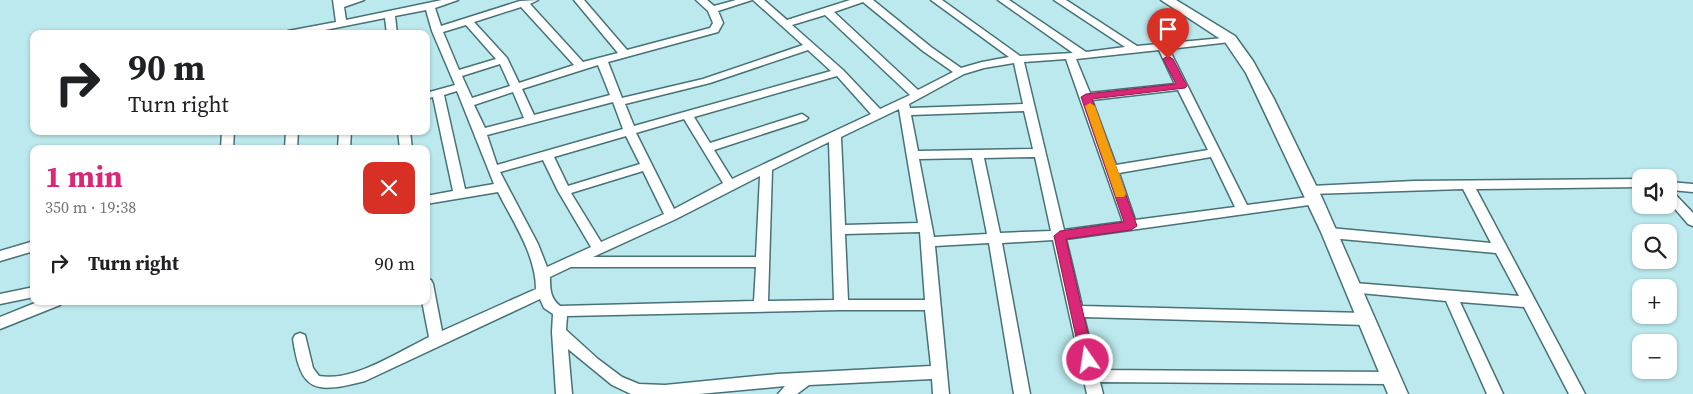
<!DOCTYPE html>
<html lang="en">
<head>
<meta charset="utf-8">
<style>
	:root { --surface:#fff; --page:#f2f2f2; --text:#202124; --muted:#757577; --accent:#db2777 }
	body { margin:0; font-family:"Source Serif 4",serif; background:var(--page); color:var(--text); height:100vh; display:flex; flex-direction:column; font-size:19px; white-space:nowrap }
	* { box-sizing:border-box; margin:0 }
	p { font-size:16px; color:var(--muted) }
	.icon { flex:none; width:28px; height:28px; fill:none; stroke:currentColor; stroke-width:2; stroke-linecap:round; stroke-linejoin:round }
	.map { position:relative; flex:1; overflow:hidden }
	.panel { position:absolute; left:30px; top:145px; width:400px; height:160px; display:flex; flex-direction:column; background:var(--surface); border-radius:10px; box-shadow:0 1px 4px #0004 }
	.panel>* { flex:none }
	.guide { position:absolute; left:30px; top:30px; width:400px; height:105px; border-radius:10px; box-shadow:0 1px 4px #0004; background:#fff; color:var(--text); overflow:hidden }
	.controls { position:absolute; left:1632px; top:169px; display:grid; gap:10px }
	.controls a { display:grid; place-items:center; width:45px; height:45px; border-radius:10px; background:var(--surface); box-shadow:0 1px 4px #0004; font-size:25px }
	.pin { position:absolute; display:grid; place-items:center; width:42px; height:42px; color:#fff; margin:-51px -21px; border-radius:50% 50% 50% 0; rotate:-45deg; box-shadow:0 0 5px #0007 }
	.pin .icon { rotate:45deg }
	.me { position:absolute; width:55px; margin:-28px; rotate:347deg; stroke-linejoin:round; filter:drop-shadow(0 0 4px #0008) }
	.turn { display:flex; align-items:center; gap:18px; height:105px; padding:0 15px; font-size:22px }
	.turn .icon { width:65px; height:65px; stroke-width:2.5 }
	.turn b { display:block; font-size:35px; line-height:42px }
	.round { display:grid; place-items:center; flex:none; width:52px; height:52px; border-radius:10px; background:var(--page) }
	.summary { display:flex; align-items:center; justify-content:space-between; height:85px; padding:0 15px }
	h1 { font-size:30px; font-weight:700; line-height:38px; color:var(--accent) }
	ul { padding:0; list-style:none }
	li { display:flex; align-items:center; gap:15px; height:65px; padding:0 15px }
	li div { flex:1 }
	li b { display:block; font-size:19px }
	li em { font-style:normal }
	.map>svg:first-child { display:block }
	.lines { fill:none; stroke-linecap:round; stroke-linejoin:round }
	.minor-casing { stroke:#477276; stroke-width:3 }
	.tertiary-casing { stroke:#477276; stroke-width:3 }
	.minor { fill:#fff; fill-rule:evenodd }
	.tertiary { fill:#fff; fill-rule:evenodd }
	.route { fill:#db2777; stroke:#8e194d }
	.slow { fill:#f59e0b }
</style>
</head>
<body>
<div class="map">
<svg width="1693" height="394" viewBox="0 0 1693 394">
	<rect width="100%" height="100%" fill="#bbe9ed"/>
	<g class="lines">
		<defs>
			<path id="minor" d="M333,0H364L344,7L346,20L442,0H458L435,8L441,26L520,1L538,0L530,4L583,62L618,53L574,0H584L627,50L710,28L713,23L708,11L696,0H707L714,6L736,0H752L718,11L723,23L718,32L608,62L622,98L703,79L803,45L753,0H764L787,20L850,0H873L931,47L961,68L982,62L1009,57L931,0H942L1020,56L1073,53L998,0H1009L1086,52L1125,47L1054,0H1066L1137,46L1234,37L1235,39L1230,42L1169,49L1247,205L1316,196L1322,200L1316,204L1066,239L1082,306L1366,313L1371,315L1373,319L1371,323L1366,325L1084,317L1097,370L1392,372L1397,374L1400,378L1397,382L1392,384L1100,382L1103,394H1087L1053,240L1002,243L1030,394H1014L989,243L935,246L949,394H933L932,379L809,385L797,394H778L785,386L699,394H631L612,385L568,349L572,394H556L552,332L553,314L544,308L540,299L365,381C314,394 301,392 293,339L295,335L300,333L305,335L313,368L319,376C354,382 398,352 429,337L422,301H426V279L431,280L433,284L442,331L536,289C536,255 513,222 498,192L426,204V196L453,191L433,97L426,99V93L455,85L432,31L426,10L395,16L397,34H387L385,18L305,34H283L288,31L336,22ZM863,2L923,51L953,72L918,90L834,12ZM521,7L574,65L519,83L507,58L474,22ZM825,15L910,95L880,109L843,70L792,25ZM466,25L496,59L459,70L443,32ZM808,50L831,71L634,126L625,104L710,83ZM1159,50L1175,84L1090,93L1076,59ZM1066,59L1123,222L1064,230L1024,62ZM1014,63L1023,104L910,108L909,104L964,74L984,68ZM500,64L510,86L472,98L462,76ZM598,65L610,95L534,115L522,89ZM837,76L871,114L732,179L714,150L806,120L808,118L802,114L710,143L694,117ZM1178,90L1208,150L1116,165L1092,100ZM457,91L494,184L465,189L444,95ZM513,92L524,118L485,128L474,105ZM613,102L623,129L497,165L487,135ZM899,109L918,223L845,225L841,137ZM1024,111L1033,149L918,151L911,115ZM684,119L723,183L674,209L636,133ZM626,136L640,164L568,186L554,157ZM829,142L834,300L768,301L772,170ZM1035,157L1051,231L1000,233L984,158ZM1211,157L1235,207L1135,220L1119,173ZM972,158L987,234L934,237L919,159ZM543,160L558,191L591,247L547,267L538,244L500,172ZM643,171L664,214L601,242L571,193ZM760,176L756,257H593L676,219ZM920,232L925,300H848L845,234ZM571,267H756L754,301L560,306C550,298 550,289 550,277ZM841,310H925L931,366L778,374L665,385L639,384L622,377L598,359L566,330L567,316Z
				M222,131H234L233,149H221Z
				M286,131H298L297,149H285Z
				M339,131H351L350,149H338Z
				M398,131H410L412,149H400Z
				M1641,179V187L1476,189L1585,394H1569L1524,307L1460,302L1503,394H1487L1446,301L1349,292L1347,288L1349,284L1354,283L1519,296L1496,253L1330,238L1325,236L1323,233L1325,230L1330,228L1491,243L1463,189L1311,194L1305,190L1311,186L1414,181Z
				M1669,182L1693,184V192L1671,190L1693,213V226L1688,224L1669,202Z
				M34,241V251L0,261V251Z
				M34,287V297L0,304V294Z
				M40,301H62L60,305L0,329V317Z"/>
			<path id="tertiary" d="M1161,0H1176L1235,36L1253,61L1274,99L1323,200L1408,394H1388L1321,232L1246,73L1225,42Z"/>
		</defs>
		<use href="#minor" class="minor-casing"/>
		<use href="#tertiary" class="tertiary-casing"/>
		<use href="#minor" class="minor"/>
		<use href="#tertiary" class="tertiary"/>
	</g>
	<path class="route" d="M1168,56L1173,59L1187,86L1185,88L1092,99L1137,226L1131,230L1066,239L1094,360L1092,364L1088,366L1083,364L1081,360L1054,236L1060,231L1124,222L1081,97L1086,94L1176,84L1163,59Z"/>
	<path class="slow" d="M1090,103L1095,106L1126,194L1124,197H1116L1115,194L1085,106Z"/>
</svg>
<div class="controls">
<a><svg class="icon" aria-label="sound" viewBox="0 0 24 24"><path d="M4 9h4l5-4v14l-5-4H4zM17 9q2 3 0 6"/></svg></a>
<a><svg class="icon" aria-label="search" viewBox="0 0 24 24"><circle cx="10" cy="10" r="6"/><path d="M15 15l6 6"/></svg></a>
<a>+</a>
<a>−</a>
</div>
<div class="pin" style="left:1168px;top:59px;background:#d93025"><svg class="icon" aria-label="arrive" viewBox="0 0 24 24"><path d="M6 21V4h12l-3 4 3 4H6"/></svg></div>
<svg class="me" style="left:1088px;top:360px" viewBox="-20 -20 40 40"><circle r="17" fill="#db2777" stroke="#fff" stroke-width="3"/><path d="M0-11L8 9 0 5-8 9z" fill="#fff"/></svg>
<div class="guide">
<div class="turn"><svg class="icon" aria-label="right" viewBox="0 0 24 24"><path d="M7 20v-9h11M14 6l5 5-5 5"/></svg><div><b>90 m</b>Turn right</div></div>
</div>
<section class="panel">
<div class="summary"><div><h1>1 min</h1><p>350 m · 19:38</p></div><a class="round" style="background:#d93025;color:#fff"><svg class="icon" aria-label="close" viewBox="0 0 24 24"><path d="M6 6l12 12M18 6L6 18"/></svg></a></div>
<ul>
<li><svg class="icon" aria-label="right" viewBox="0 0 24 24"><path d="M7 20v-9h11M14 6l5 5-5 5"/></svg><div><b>Turn right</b></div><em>90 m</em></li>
</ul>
</section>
</div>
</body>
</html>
